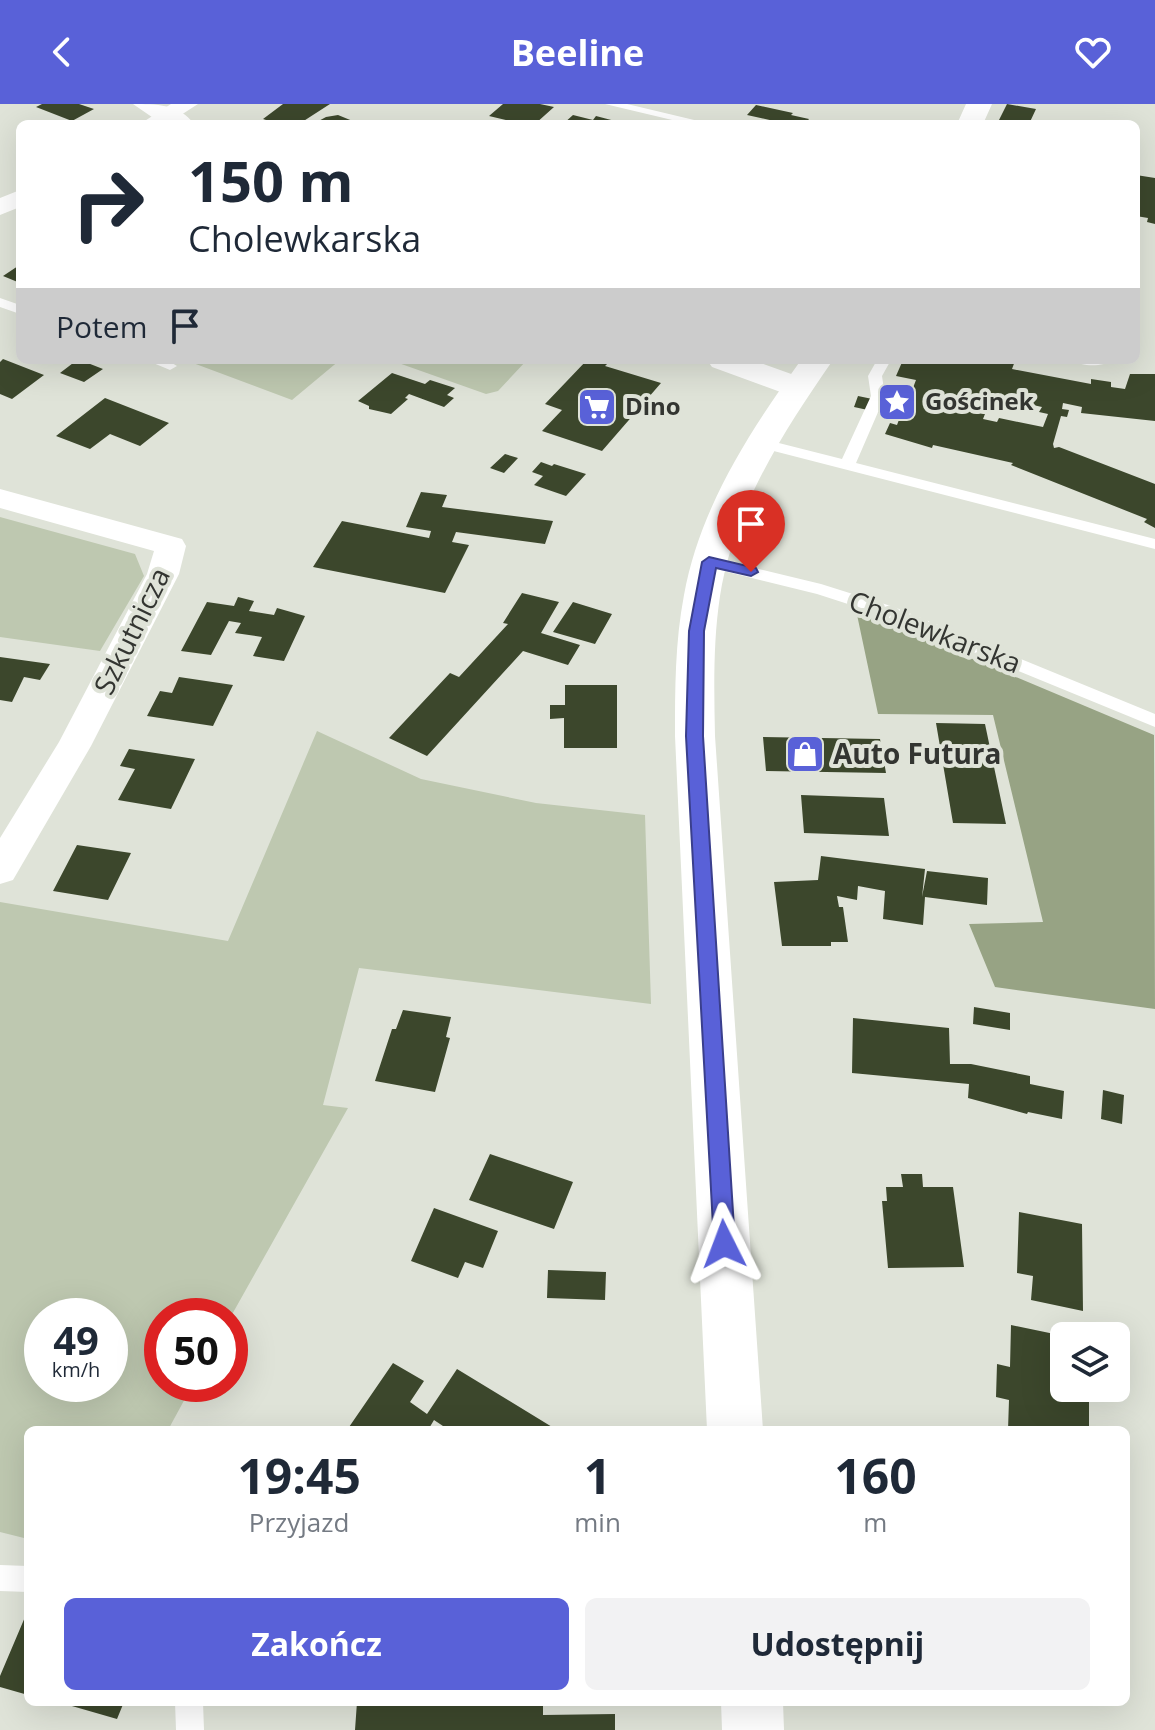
<!DOCTYPE html>
<html lang="pl">
<head>
<meta charset="utf-8">
<style>
	:root { --surface:#fff; --page:#f2f2f3; --text:#1f2937; --muted:#747a83; --accent:#5961d8 }
	body { margin:0; font-family:"Open Sans",sans-serif; background:var(--page); color:var(--text); height:100vh; display:flex; flex-direction:column; font-size:30px; white-space:nowrap }
	* { box-sizing:border-box; margin:0 }
	p { font-size:26px; color:var(--muted) }
	.icon { flex:none; width:44px; height:44px; fill:none; stroke:currentColor; stroke-width:2; stroke-linecap:round; stroke-linejoin:round }
	.map { position:relative; flex:1; overflow:hidden }
	.drawer { position:absolute; left:24px; top:1322px; width:1106px; height:280px; display:flex; flex-direction:column; background:var(--surface); border-radius:12px; box-shadow:0 8px 32px #0002 }
	.drawer>* { flex:none }
	.guide { position:absolute; left:16px; top:16px; width:1124px; height:244px; border-radius:12px; box-shadow:0 8px 32px #0002; background:#fff; color:var(--text); overflow:hidden }
	.buttons { position:absolute; left:1050px; top:1218px; display:grid; gap:16px }
	.buttons a { display:grid; place-items:center; width:80px; height:80px; border-radius:12px; background:var(--surface); box-shadow:0 8px 32px #0002; font-size:40px }
	.speed { position:absolute; left:24px; top:1194px; display:flex; gap:16px; font-size:40px; font-weight:700; text-align:center }
	.speed>* { display:grid; place-content:center; width:104px; height:104px; border-radius:50%; background:var(--surface); box-shadow:0 8px 32px #0002; line-height:1 }
	.speed small { font-size:20px; font-weight:400 }
	.speed .limit { border:12px solid #d22; background:#fff; color:#111 }
	.pin { position:absolute; display:grid; place-items:center; width:68px; height:68px; color:#fff; margin:-82px -34px; border-radius:50% 50% 50% 0; rotate:-45deg; box-shadow:0 0 8px #0007 }
	.pin .icon { rotate:45deg }
	.me { position:absolute; width:88px; margin:-44px; rotate:357deg; stroke-linejoin:round; filter:drop-shadow(0 0 6px #0008) }
	.turn { display:flex; align-items:center; gap:28px; height:168px; padding:0 40px; font-size:36px }
	.turn .icon { width:104px; height:104px; stroke-width:2.5 }
	.turn b { display:block; font-size:56px; line-height:68px }
	.then { display:flex; align-items:center; height:76px; padding:0 40px; background:#0003; gap:16px; font-size:30px }
	.eta { display:flex; justify-content:space-evenly; align-items:center; height:136px; text-align:center }
	.eta b { font-size:48px; font-weight:700; line-height:56px }
	.primary-button { display:flex; gap:16px; margin-top:auto; padding:16px 40px }
	.primary-button a { flex:1; height:92px; border-radius:12px; background:var(--accent); color:#fff; font-size:32px; font-weight:700; line-height:92px; text-align:center }
	.primary-button a+a { background:var(--page); color:var(--text) }
	header { display:flex; justify-content:space-between; align-items:center; height:104px; padding:0 40px; background:var(--accent); color:#fff; font-size:36px; font-weight:700 }
	.map>svg:first-child { display:block }
	.green { fill:#bec8b0; fill-rule:evenodd }
	.forest { fill:#97a384 }
	.building { fill:#3c472c; fill-rule:evenodd }
	.lines { fill:none; stroke-linecap:round; stroke-linejoin:round }
	.service { fill:#fff; fill-rule:evenodd }
	.minor { fill:#fff; fill-rule:evenodd }
	.tertiary { fill:#fff; fill-rule:evenodd }
	.secondary { fill:#fff; fill-rule:evenodd }
	.route { fill:#5961d8; stroke:#3a3f8c; stroke-width:2 }
	.labels { text-anchor:middle; stroke-width:8; stroke-linejoin:round; paint-order:stroke }
	.far-poi-label { font-size:24px; font-weight:bold; fill:#333531; stroke:#dfe3d8; text-anchor:start }
	.street-label { font-size:28px; fill:#333531; stroke:#dfe3d8 }
	.poi-label { font-size:28px; font-weight:bold; fill:#333531; stroke:#dfe3d8; text-anchor:start }
</style>
</head>
<body>
<header><svg class="icon" aria-label="back" viewBox="0 0 24 24"><path d="M15 5l-7 7 7 7"/></svg>Beeline<svg class="icon" aria-label="heart" viewBox="0 0 24 24"><path d="M12 20l-8-8c-3-5 5-10 8-4 3-6 11-1 8 4z"/></svg></header>
<div class="map">
<svg width="1155" height="1626" viewBox="0 0 1155 1626">
	<rect width="100%" height="100%" fill="#dfe3d8"/>
	<path class="green" d="M185,256H340L292,296Z
		M390,256H527L498,287L486,290Z
		M0,413L135,450L144,472L100,547L0,533Z
		M317,627L421,675L536,699L645,711L651,900L359,864L323,1001L348,1004L230,1214V1212H162V1280H193L168,1326H28V1435L0,1428V798L228,837ZM110,1212V1280H42V1212Z"/>
	<path class="forest" d="M856,506L1154,631L1155,905L995,883L969,820L1043,818L993,611L878,610Z"/>
	<path class="building" d="M42,0H79L94,5L72,17L36,3Z
		M283,0H330L299,20H278L263,15Z
		M503,0H540L554,3L535,20H523L489,12Z
		M1007,0L1036,5L1029,20H997Z
		M756,1L793,9L791,11L809,15L805,20H772L774,17L747,11Z
		M338,11L360,20H313L326,13Z
		M573,11L593,16L596,12L615,17L612,20H563Z
		M1136,71L1155,74V120L1147,118L1148,114L1136,112L1139,101L1136,100Z
		M18,162L20,179L3,172Z
		M3,255L44,271L12,295L0,290V258Z
		M77,256H80L103,265L84,278L60,269Z
		M587,256H611L605,262L661,279L602,347L542,327L562,306L545,300Z
		M903,256H1012L1015,257L1012,265L1091,280V275L1111,278V283L1125,285L1130,270H1155V317L1081,309L1082,303L1063,299L1062,305L1069,306L1067,313L1061,312L1053,340L1054,344L1059,343L1155,380V424L1144,418L1147,415L1011,361L1013,359L933,341L932,344L885,330L890,319L897,321L900,313L854,303L858,292L906,302L916,276L896,272ZM992,292L1042,303L1039,308L1048,310L1043,323L999,314L997,318L983,315Z
		M392,269L425,280L430,276L455,284L447,291L454,294L444,303L409,290L405,294L408,295L391,310L369,305V302L358,297Z
		M105,294L169,319L140,342L110,330L90,345L56,332Z
		M505,350L518,354L504,369L490,364Z
		M541,358L552,362L554,360L586,370L566,392L534,381L543,372L532,368Z
		M421,388L447,391L442,403L553,417L545,440L456,428L452,438L469,441L445,489L313,463L342,417L429,434L431,427L406,423Z
		M522,489L559,498L541,529L580,541L568,561L523,547L427,652L389,634L450,569L459,573L508,520L503,519Z
		M238,493L254,497L249,507L274,511L277,504L305,512L284,557L253,552L262,533L235,529L241,519L229,517L211,551L181,547L207,498L234,502Z
		M573,498L612,510L595,540L553,528Z
		M0,553L50,560L40,576L24,573L12,598L0,596Z
		M179,573L233,581L213,622L147,612L160,587L172,589Z
		M565,581H617V644H564V614L550,615V601H565Z
		M936,619L985,620L1006,720L953,719Z
		M763,633L880,635L886,669L766,667Z
		M129,645L195,655L171,705L118,696L135,665L120,662Z
		M801,691L884,694L889,732L804,729Z
		M77,741L131,749L108,796L53,787Z
		M821,752L925,765L922,793L927,767L988,774L987,801L925,793L923,821L883,815L885,787L858,782L857,796L837,792L839,803H843L848,838H831V842H782L774,778L818,776Z
		M974,903L1010,909V926L973,920Z
		M403,906L451,913L446,933L450,934L435,988L375,977L392,925H396Z
		M853,914L949,924L950,960H971L1030,972V980L1064,987L1062,1015L1028,1008L1027,1010L968,994L969,980L852,969Z
		M1103,986L1124,991L1122,1020L1101,1015Z
		M490,1050L573,1078L554,1125L469,1096Z
		M901,1070H922L923,1083H953L964,1163L888,1164L882,1097H887L886,1083H903Z
		M434,1104L498,1127L483,1164L465,1158L458,1174L411,1157Z
		M1019,1108L1082,1120L1083,1207L1031,1196L1033,1172L1017,1169Z
		M548,1166L606,1168L605,1196L547,1194Z
		M1011,1221L1064,1232V1284H1089V1326H1008L1009,1296L996,1293L997,1260L1010,1263Z
		M393,1259L424,1277L410,1298L427,1310L457,1265L557,1326H449L434,1316L428,1326H347Z
		M28,1506V1591L0,1583V1572Z
		M58,1598H124L117,1615Z
		M357,1598H543V1611L615,1610V1626H355Z"/>
	<g class="lines">
		<path class="service" d="M605,0H627L711,20H689Z
			M0,194L20,201V210L0,203Z
			M146,256H167L177,262L170,266Z
			M877,256H891L882,272L885,292L856,359L1155,435V445L754,342L751,339L759,334L842,355L871,292L868,272Z
			M1073,256H1112C1104,263 1081,263 1073,256Z
			M709,453L821,480L894,503L1155,610V623L882,511L817,490L703,462V454Z
			M0,1461L28,1462V1488L0,1487Z
			M175,1598H203L204,1626H176Z"/>
		<path class="minor" d="M171,0H198L167,20H140Z
			M20,86V103L0,111V94Z
			M0,385L182,435L186,442L179,470L91,642L13,776L0,780V734L59,638L147,470L154,447L0,404Z"/>
		<path class="tertiary" d="M133,0C155,0 180,0 194,20H162Z
			M707,256H752L808,276L813,283L808,290L797,293L786,290L712,263Z"/>
		<path class="secondary" d="M966,0H992L983,20H957Z
			M801,256H833C783,328 734,404 720,492C713,538 714,585 715,632L763,1326H707L675,632C675,585 675,538 684,491C700,403 750,327 801,256Z
			M721,1598H783L784,1626H722Z"/>
	</g>
	<path class="route" d="M709,453L756,464L758,468L751,472L716,464L704,527L703,632L735,1140L732,1147L724,1150L717,1147L714,1140L686,632L689,527L702,458Z"/>
	<defs>
		<symbol id="sight-square" viewBox="-11 -11 22 22"><rect x="-9" y="-9" width="18" height="18" rx="4" fill="#5961d8" stroke="#dfe3d8"/><path d="M0-6L1.8-2.2L6-1.7L2.9 1.2L3.7 5.4L0 3.3L-3.7 5.4L-2.9 1.2L-6-1.7L-1.8-2.2Z" fill="#fff"/></symbol>
		<symbol id="supermarket-square" viewBox="-11 -11 22 22"><rect x="-9" y="-9" width="18" height="18" rx="4" fill="#5961d8" stroke="#dfe3d8"/><path d="M-6-5.5h2.5l.6 2H6L4.5 2H-2.5L-4.4-4H-6ZM-1.5 3.2a1.3 1.3 0 1 0 .1 0ZM3 3.2a1.3 1.3 0 1 0 .1 0Z" fill="#fff"/></symbol>
		<symbol id="shop-square" viewBox="-11 -11 22 22"><rect x="-9" y="-9" width="18" height="18" rx="4" fill="#5961d8" stroke="#dfe3d8"/><path d="M-5-2.5h2.3a2.7 3.5 0 0 1 5.4 0H5L5.5 6h-11ZM-1.5-2.5h3a1.5 2.3 0 0 0-3 0Z" fill="#fff"/></symbol>
	</defs>
	<g fill-rule="evenodd">
		<use href="#sight-square" x="875" y="276" width="44" height="44"/>
		<use href="#supermarket-square" x="575" y="281" width="44" height="44"/>
		<use href="#shop-square" x="783" y="628" width="44" height="44"/>
	</g>
	<g class="labels">
		<g class="far-poi-label">
			<text x="925" y="306">Gościnek</text>
			<text x="625" y="311">Dino</text>
		</g>
		<g class="street-label">
			<text transform="translate(132 527) rotate(-64)" y="10">Szkutnicza</text>
			<text transform="translate(935 528) rotate(21)" y="10">Cholewkarska</text>
		</g>
		<g class="poi-label">
			<text x="833" y="660">Auto Futura</text>
		</g>
	</g>
</svg>
<div class="buttons">
<a><svg class="icon" aria-label="layers" viewBox="0 0 24 24"><path d="M12 4l9 5-9 5-9-5zM3 14l9 5 9-5"/></svg></a>
</div>
<div class="speed"><div>49<small>km/h</small></div><div class="limit">50</div></div>
<div class="pin" style="left:751px;top:468px;background:#d93025"><svg class="icon" aria-label="arrive" viewBox="0 0 24 24"><path d="M6 21V4h12l-3 4 3 4H6"/></svg></div>
<svg class="me" style="left:724px;top:1140px" viewBox="-20 -20 40 40"><path d="M0-17L14 15 0 8-14 15z" fill="#5961d8" stroke="#fff" stroke-width="4"/></svg>
<div class="guide">
<div class="turn"><svg class="icon" aria-label="right" viewBox="0 0 24 24"><path d="M7 20v-9h11M14 6l5 5-5 5"/></svg><div><b>150 m</b>Cholewkarska</div></div>
<div class="then">Potem<svg class="icon" aria-label="arrive" viewBox="0 0 24 24"><path d="M6 21V4h12l-3 4 3 4H6"/></svg></div>
</div>
<section class="drawer">
<div class="eta">
<div><b>19:45</b><p>Przyjazd</p></div>
<div><b>1</b><p>min</p></div>
<div><b>160</b><p>m</p></div>
</div>
<div class="primary-button"><a>Zakończ</a><a>Udostępnij</a></div>
</section>
</div>
</body>
</html>
